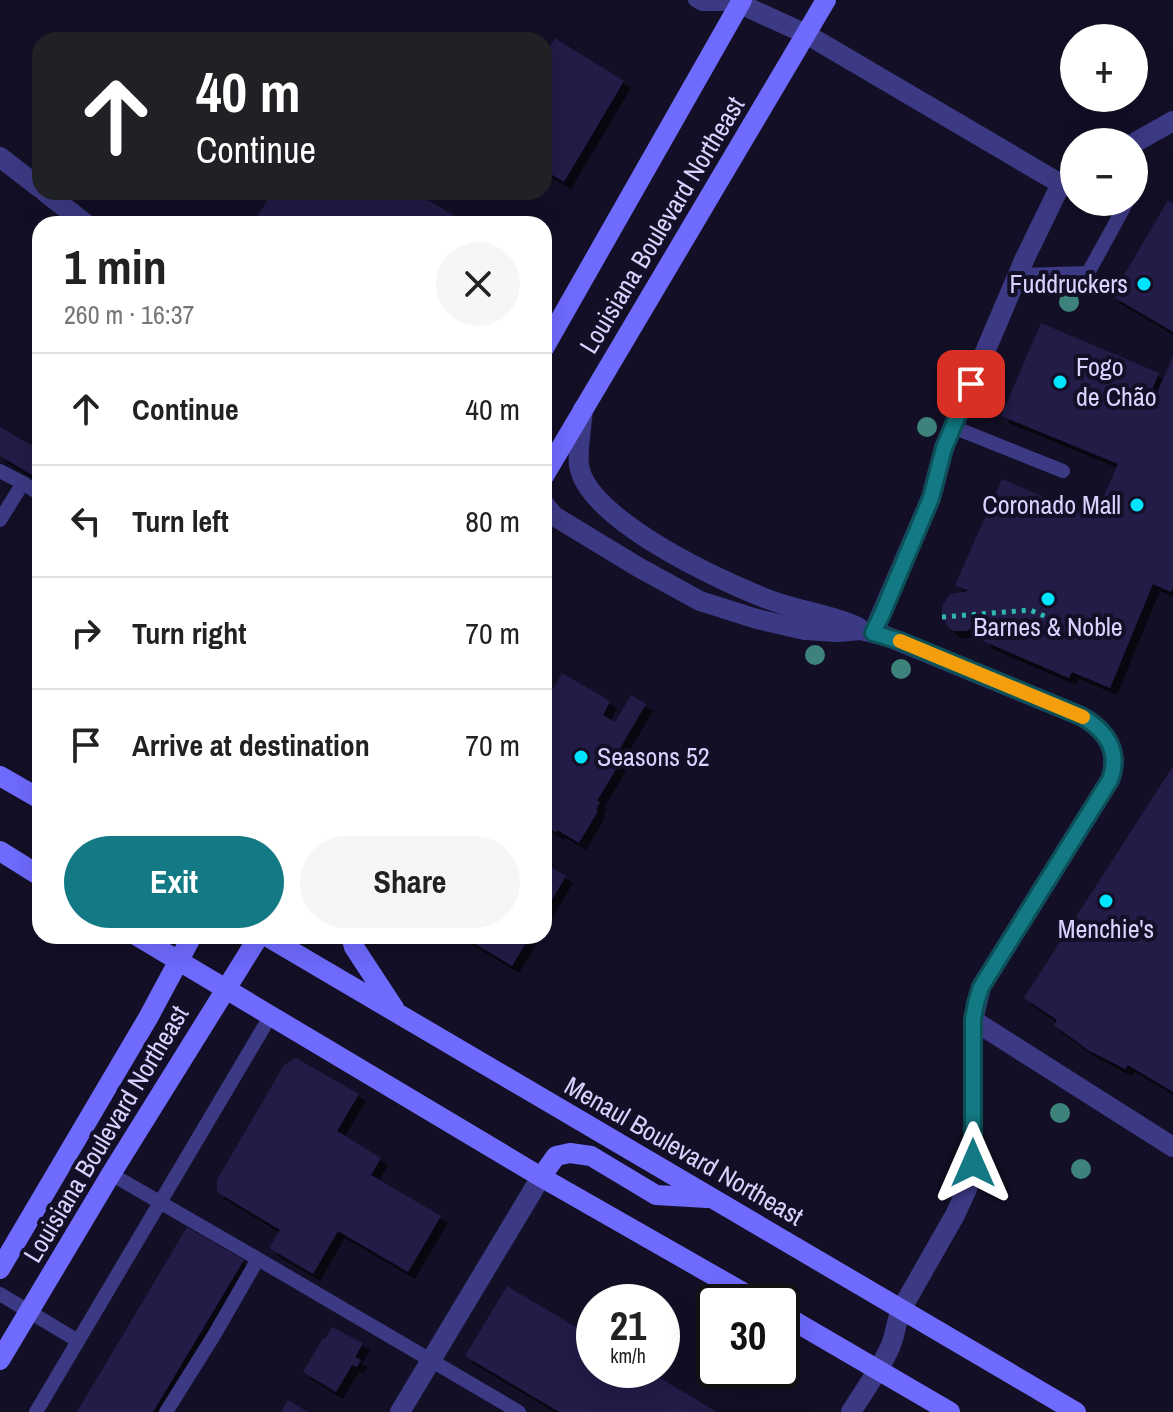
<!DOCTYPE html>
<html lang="en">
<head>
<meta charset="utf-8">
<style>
	:root { --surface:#fff; --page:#f6f6f6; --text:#222; --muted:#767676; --line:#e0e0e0; --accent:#137a85 }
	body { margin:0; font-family:"Archivo Narrow",sans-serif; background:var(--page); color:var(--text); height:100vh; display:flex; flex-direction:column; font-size:30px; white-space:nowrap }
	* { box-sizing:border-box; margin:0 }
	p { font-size:26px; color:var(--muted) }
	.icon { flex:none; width:44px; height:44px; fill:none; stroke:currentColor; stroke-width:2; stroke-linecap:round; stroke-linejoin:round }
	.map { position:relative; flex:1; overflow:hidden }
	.sheet { position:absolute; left:32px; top:216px; width:520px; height:728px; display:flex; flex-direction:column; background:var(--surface); border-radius:24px; box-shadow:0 8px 32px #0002 }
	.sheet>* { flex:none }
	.top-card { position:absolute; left:32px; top:32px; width:520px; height:168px; border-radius:24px; box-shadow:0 8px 32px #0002; background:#202124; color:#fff; overflow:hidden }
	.controls { position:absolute; left:1060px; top:24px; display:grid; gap:16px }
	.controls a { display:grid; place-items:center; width:88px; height:88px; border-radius:50%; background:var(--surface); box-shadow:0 8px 32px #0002; font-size:40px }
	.speed { position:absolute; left:576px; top:1284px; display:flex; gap:16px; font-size:40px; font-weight:700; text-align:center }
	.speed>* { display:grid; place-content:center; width:104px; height:104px; border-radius:50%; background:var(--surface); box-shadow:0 8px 32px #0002; line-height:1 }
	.speed small { font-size:20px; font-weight:400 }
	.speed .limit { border:4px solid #111; border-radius:12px; background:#fff; color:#111 }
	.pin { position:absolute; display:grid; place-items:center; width:68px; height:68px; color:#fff; margin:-34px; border-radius:16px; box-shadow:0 4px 12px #0006 }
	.me { position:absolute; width:88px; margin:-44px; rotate:0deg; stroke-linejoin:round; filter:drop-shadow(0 0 6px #0008) }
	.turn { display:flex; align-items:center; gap:28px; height:168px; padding:0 32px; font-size:36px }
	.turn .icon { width:104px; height:104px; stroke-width:2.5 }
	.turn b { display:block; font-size:56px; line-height:68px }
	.round { display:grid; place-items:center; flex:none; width:84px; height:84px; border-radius:42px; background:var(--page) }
	.summary { display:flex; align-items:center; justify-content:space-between; height:136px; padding:0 32px }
	h1 { font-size:48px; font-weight:700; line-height:60px }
	.cta { display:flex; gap:16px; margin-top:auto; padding:16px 32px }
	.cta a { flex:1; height:92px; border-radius:48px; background:var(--accent); color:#fff; font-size:32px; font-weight:700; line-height:92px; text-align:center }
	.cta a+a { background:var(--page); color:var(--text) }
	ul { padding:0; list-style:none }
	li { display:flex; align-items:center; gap:24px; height:112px; padding:0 32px; border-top:2px solid var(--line) }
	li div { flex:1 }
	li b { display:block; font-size:30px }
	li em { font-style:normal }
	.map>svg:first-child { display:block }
	.building { fill:#241b47; filter:url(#shadow) }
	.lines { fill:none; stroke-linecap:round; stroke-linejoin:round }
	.path { stroke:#2fb8b0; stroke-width:5; stroke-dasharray:4 6; stroke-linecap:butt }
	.service { stroke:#3d3a85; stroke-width:14 }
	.minor { stroke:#3d3a85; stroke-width:20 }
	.secondary { stroke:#6f6bff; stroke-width:20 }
	.tree { fill:#3d827b }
	.route-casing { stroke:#0c4f56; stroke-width:20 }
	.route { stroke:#137a85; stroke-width:14 }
	.slow { stroke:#f59e0b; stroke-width:14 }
	.poi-dot { fill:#00e5ff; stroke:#130f26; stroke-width:3 }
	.labels { text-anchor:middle; stroke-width:8; stroke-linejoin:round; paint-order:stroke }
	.street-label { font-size:26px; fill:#d9d4ff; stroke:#130f26 }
	.poi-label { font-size:26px; fill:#d9d4ff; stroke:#130f26; text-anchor:end }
</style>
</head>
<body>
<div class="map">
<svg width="1173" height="1412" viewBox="0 0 1173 1412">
	<defs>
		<filter id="shadow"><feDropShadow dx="7" dy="7" stdDeviation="0" flood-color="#0009"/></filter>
	</defs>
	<rect width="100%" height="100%" fill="#130f26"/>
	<path class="building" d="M555,38L624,81L564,182L544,170V56Z
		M272,192H414L460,219L457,224H253Z
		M1168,200L1173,203V332L1112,296Z
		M1041,323L1159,373L1149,397L1154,400L1173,356V588L1171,592L1153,584L1110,688L1072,672L1069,678L983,641L986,635L971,629L966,631H954L949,628L942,617V606L950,594L969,591L955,585L1002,479L1094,519L1118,464L1001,416Z
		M0,427L40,450V480L0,456Z
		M562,673L610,701L603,715L615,722L631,695L646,704L616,755L622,759L597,801L600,802L596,810L598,811L579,843L557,830V833L544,825V704Z
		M1173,766V1092L1128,1065L1125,1069L1088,1050L1054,1025L1057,1020L1024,998Z
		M544,863L566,876L544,913Z
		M462,936H530L512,966Z
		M296,1058L359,1094L337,1131L381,1158L371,1175L441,1216L408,1272L338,1231L313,1274L269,1248L280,1230L217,1192V1180L284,1065Z
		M187,1227L244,1260L153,1412H77Z
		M507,1286L594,1338V1370H647L717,1412H559L465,1356Z
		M332,1327L363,1343L355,1357L361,1360L357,1367L352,1365L336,1392L303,1372L323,1338L325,1339Z
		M288,1400L308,1412H281Z"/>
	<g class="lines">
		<path class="path" d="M942,617L1030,610L1059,622"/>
		<path class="service" d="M695,0L702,4H740
			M1018,275L1088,273L1127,202
			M953,427L1063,471
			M0,471L23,483
			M0,520L23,483L40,494
			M111,1174L258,1259L213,1337L166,1412
			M258,1259L519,1412
			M0,1294L78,1341
			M36,1412L271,1015"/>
		<path class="minor" d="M740,4L806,34L1061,184
			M1134,143L1173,121
			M0,157L40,188
			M45,192L86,224
			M583,409C582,425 577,450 579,465C586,519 722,582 770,600C799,611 830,614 858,627
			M544,504L554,516L638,567L700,601L757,619L805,630L838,632L860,630L886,636L1081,716C1106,730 1121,751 1110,780L981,987L973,1020L1173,1147
			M873,633L931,498L944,448L1025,258L1061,184L1074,177
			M400,1412L541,1177
			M851,1412C863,1392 887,1360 893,1339C896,1329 897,1319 902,1308L955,1215L967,1189L971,1176L973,1163V1020"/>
		<path class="secondary" d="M544,348L742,0
			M544,476L826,0
			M0,776L40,799
			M0,851L40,876
			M137,936L541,1177L760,1302
			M266,936L1076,1412
			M351,936L354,947L394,1008
			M541,1177L556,1156L570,1153L591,1156L656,1195L707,1198
			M0,1269L148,1018L192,936
			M782,1314L950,1412
			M0,1360L111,1174L259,936"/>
	</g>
	<g class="tree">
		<circle cx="1069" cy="302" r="10"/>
		<circle cx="927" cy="427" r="10"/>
		<circle cx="815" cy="655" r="10"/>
		<circle cx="901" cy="669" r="10"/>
		<circle cx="1060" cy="1113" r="10"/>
		<circle cx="1081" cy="1169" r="10"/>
	</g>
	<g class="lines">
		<defs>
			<path id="route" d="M971,384L944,448L931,498L882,614L873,633L900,641L1081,716C1106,730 1121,751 1110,780L981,987L976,1003L973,1020V1163"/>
		</defs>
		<use href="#route" class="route-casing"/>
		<use href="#route" class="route"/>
		<path class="slow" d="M900,641L1083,717"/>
	</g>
	<g class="poi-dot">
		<circle cx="1144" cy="284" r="8"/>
		<circle cx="1060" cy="382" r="8"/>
		<circle cx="1137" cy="505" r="8"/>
		<circle cx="1048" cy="599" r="8"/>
		<circle cx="581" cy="757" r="8"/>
		<circle cx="1106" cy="901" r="8"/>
	</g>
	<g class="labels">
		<g class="street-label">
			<text transform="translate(662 225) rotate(-59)" y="9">Louisiana Boulevard Northeast</text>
			<text transform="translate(106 1134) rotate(-59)" y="9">Louisiana Boulevard Northeast</text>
			<text transform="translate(684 1151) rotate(30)" y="9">Menaul Boulevard Northeast</text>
		</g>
		<g class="poi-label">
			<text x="1128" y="293">Fuddruckers</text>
			<text x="1076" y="376" text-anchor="start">Fogo<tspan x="1076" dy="30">de Chão</tspan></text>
			<text x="1121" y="514">Coronado Mall</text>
			<text x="1048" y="636" text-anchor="middle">Barnes &amp; Noble</text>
			<text x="597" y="766" text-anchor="start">Seasons 52</text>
			<text x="1106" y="938" text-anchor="middle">Menchie's</text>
		</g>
	</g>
</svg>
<div class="controls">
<a>+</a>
<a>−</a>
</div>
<div class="speed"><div>21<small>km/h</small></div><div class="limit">30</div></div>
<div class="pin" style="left:971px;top:384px;background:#d93025"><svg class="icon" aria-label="arrive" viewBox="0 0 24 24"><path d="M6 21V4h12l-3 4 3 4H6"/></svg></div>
<svg class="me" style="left:973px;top:1163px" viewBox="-20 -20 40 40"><path d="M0-17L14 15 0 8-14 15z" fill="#137a85" stroke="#fff" stroke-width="4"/></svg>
<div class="top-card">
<div class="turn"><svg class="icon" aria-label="ahead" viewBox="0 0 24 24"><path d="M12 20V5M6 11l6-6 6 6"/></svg><div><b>40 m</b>Continue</div></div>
</div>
<section class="sheet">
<div class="summary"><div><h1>1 min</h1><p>260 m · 16:37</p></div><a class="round"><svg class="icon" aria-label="close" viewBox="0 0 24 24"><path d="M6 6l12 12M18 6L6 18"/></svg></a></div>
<ul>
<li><svg class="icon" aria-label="ahead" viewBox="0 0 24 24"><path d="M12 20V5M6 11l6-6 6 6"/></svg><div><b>Continue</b></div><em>40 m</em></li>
<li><svg class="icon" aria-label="left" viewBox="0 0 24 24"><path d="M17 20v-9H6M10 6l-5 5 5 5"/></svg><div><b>Turn left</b></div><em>80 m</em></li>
<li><svg class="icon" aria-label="right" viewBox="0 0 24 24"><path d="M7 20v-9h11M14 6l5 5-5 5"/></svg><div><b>Turn right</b></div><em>70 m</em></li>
<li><svg class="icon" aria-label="arrive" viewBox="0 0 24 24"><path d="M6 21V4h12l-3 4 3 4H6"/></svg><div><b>Arrive at destination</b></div><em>70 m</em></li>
</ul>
<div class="cta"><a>Exit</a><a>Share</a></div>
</section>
</div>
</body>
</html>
